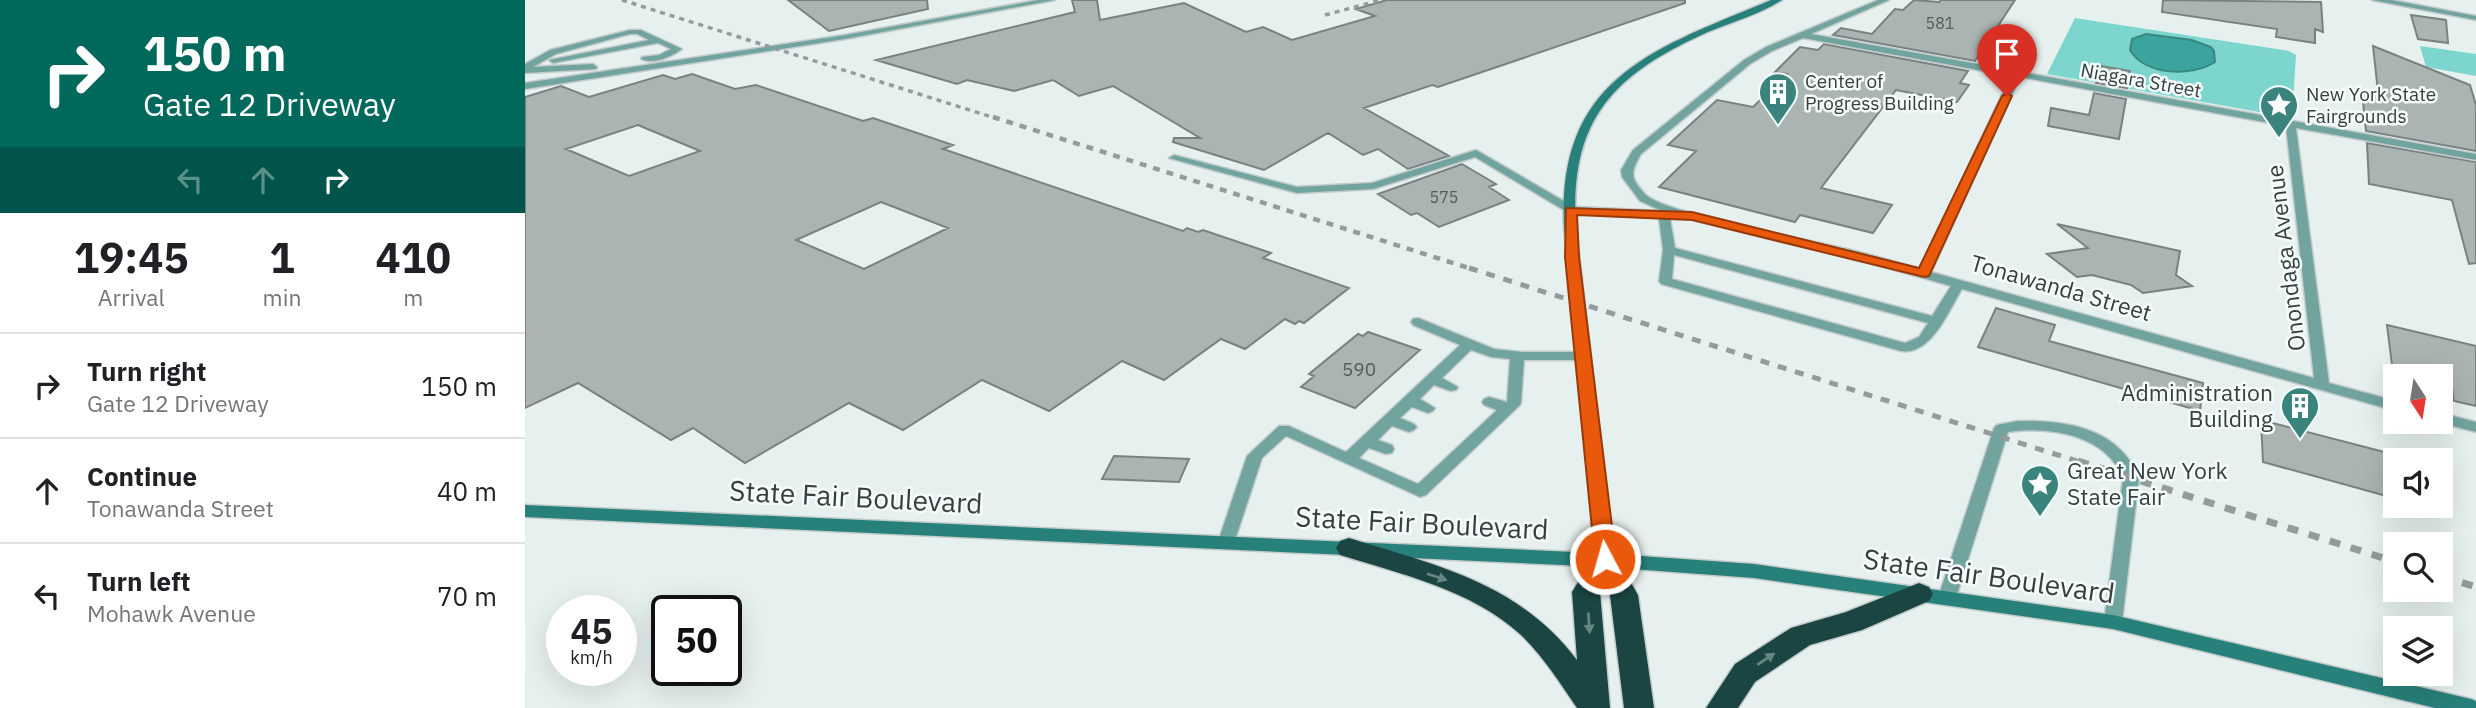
<!DOCTYPE html>
<html lang="en">
<head>
<meta charset="utf-8">
<style>
	:root { --surface:#fff; --page:#f6f6f6; --text:#202124; --muted:#757577; --line:#e0e0e0 }
	body { margin:0; font-family:"IBM Plex Sans",sans-serif; background:var(--page); color:var(--text); height:100vh; display:flex; flex-direction:column; font-size:26px; white-space:nowrap }
	* { box-sizing:border-box; margin:0 }
	p { font-size:23px; color:var(--muted) }
	.icon { flex:none; width:38px; height:38px; fill:none; stroke:currentColor; stroke-width:2; stroke-linecap:round; stroke-linejoin:round }
	.map { position:relative; flex:1; overflow:hidden }
	.panel { display:flex; flex-direction:column; background:var(--surface); width:525px }
	.panel>* { flex:none }
	.guide { background:#00695c; color:#fff; overflow:hidden }
	.needle { width:46px; rotate:168deg }
	.tools { position:absolute; left:1858px; top:364px; display:grid; gap:14px }
	.tools a { display:grid; place-items:center; width:70px; height:70px; border-radius:0px; background:var(--surface); box-shadow:0 7px 28px #0002; font-size:35px }
	.speed { position:absolute; left:21px; top:595px; display:flex; gap:14px; font-size:35px; font-weight:700; text-align:center }
	.speed>* { display:grid; place-content:center; width:91px; height:91px; border-radius:50%; background:var(--surface); box-shadow:0 7px 28px #0002; line-height:1 }
	.speed small { font-size:18px; font-weight:400 }
	.speed .limit { border:4px solid #111; border-radius:10px; background:#fff; color:#111 }
	.pin { position:absolute; display:grid; place-items:center; width:60px; height:60px; color:#fff; margin:-72px -30px; border-radius:50% 50% 50% 0; rotate:-45deg; box-shadow:0 0 7px #0007 }
	.pin .icon { rotate:45deg }
	.me { position:absolute; width:77px; margin:-38px; rotate:354deg; stroke-linejoin:round; filter:drop-shadow(0 0 5px #0008) }
	.turn { display:flex; align-items:center; gap:24px; height:147px; padding:0 28px; font-size:32px }
	.turn .icon { width:91px; height:91px; stroke-width:2.5 }
	.turn b { display:block; font-size:49px; line-height:60px }
	.lanes { display:flex; align-items:center; height:66px; padding:0 28px; background:#0003; justify-content:center; gap:35px; direction:ltr }
	.lanes .off { opacity:.35 }
	.eta { display:flex; justify-content:space-evenly; align-items:center; height:119px; text-align:center }
	.eta b { font-size:42px; font-weight:800; line-height:49px }
	ul { padding:0; list-style:none }
	li { display:flex; align-items:center; gap:21px; height:105px; padding:0 28px; border-top:2px solid var(--line) }
	li div { flex:1 }
	li b { display:block; font-size:26px }
	li em { font-style:normal }
	main { display:flex; flex:1; min-height:0 }
	.map>svg:first-child { display:block }
	.green { fill:#7cd6ce }
	.water { fill:#3ba59d; stroke:#3a8680; stroke-width:2 }
	.building { fill:#aab4b2; stroke:#798281; stroke-width:2; fill-rule:evenodd }
	.lines { fill:none; stroke-linecap:round; stroke-linejoin:round }
	.service-casing { stroke:#c3cccb; stroke-width:3 }
	.secondary-casing { stroke:#c3cccb; stroke-width:3 }
	.motorway-casing { stroke:#c3cccb; stroke-width:3 }
	.service { fill:#72a49f; fill-rule:evenodd }
	.secondary { fill:#28807a; fill-rule:evenodd }
	.motorway { fill:#1a4542; fill-rule:evenodd }
	.rail-far3 { stroke:#949b9b; stroke-width:3.5; stroke-dasharray:5 5; stroke-linecap:butt }
	.rail-far2 { stroke:#949b9b; stroke-width:4.5; stroke-dasharray:7 7; stroke-linecap:butt }
	.rail-far1 { stroke:#949b9b; stroke-width:5; stroke-dasharray:9 9; stroke-linecap:butt }
	.rail { stroke:#949b9b; stroke-width:7; stroke-dasharray:11 11; stroke-linecap:butt }
	.oneway { fill:#668583 }
	.route { fill:#ea580c; stroke:#983908; stroke-width:2 }
	.labels { text-anchor:middle; stroke-width:5; stroke-linejoin:round; paint-order:stroke }
	.far-number-label { font-size:16px; fill:#555b5a }
	.far-street-label { font-size:19px; fill:#393d3d; stroke:#f3fdfc }
	.far-poi-label { font-size:19px; fill:#393d3d; stroke:#f3fdfc; text-anchor:start }
	.number-label { font-size:19px; fill:#555b5a }
	.street-label { font-size:23px; fill:#393d3d; stroke:#f3fdfc }
	.poi-label { font-size:23px; fill:#393d3d; stroke:#f3fdfc; text-anchor:end }
	.near-street-label { font-size:28px; fill:#393d3d; stroke:#f3fdfc }
</style>
</head>
<body>
<main>
<section class="panel">
<div class="guide">
<div class="turn"><svg class="icon" aria-label="right" viewBox="0 0 24 24"><path d="M7 20v-9h11M14 6l5 5-5 5"/></svg><div><b>150 m</b>Gate 12 Driveway</div></div>
<div class="lanes"><svg class="icon off" aria-label="left" viewBox="0 0 24 24"><path d="M17 20v-9H6M10 6l-5 5 5 5"/></svg><svg class="icon off" aria-label="ahead" viewBox="0 0 24 24"><path d="M12 20V5M6 11l6-6 6 6"/></svg><svg class="icon" aria-label="right" viewBox="0 0 24 24"><path d="M7 20v-9h11M14 6l5 5-5 5"/></svg></div>
</div>
<div class="eta">
<div><b>19:45</b><p>Arrival</p></div>
<div><b>1</b><p>min</p></div>
<div><b>410</b><p>m</p></div>
</div>
<ul>
<li><svg class="icon" aria-label="right" viewBox="0 0 24 24"><path d="M7 20v-9h11M14 6l5 5-5 5"/></svg><div><b>Turn right</b><p>Gate 12 Driveway</p></div><em>150 m</em></li>
<li><svg class="icon" aria-label="ahead" viewBox="0 0 24 24"><path d="M12 20V5M6 11l6-6 6 6"/></svg><div><b>Continue</b><p>Tonawanda Street</p></div><em>40 m</em></li>
<li><svg class="icon" aria-label="left" viewBox="0 0 24 24"><path d="M17 20v-9H6M10 6l-5 5 5 5"/></svg><div><b>Turn left</b><p>Mohawk Avenue</p></div><em>70 m</em></li>
</ul>
</section>
<div class="map">
<svg width="1951" height="708" viewBox="0 0 1951 708">
	<rect width="100%" height="100%" fill="#e6f0ef"/>
	<path class="green" d="M1550,18L1764,51L1771,55L1767,118L1522,74Z
		M1895,46L1951,54V76L1901,67Z"/>
	<path class="water" d="M1621,34L1667,40L1686,47L1689,51L1690,62C1667,77 1620,76 1605,50L1607,39Z"/>
	<path class="building" d="M263,0H402L403,9L304,31Z
		M547,0H572L575,20L659,3L721,32L738,27L767,40L850,16L831,9L862,0H1160V3L913,87L907,85L839,108L924,156L883,169L853,149L838,155L803,133L739,170L648,142L649,138H675L588,86L554,96L528,80L489,91L442,80L432,84L351,60L550,12Z
		M1389,0L1414,2L1416,0H1490L1450,61L1308,35L1316,28L1347,34L1370,9L1378,10Z
		M1638,0L1796,2L1798,32L1790,29V43L1751,37L1752,29L1637,12Z
		M1886,15L1921,20L1923,43L1893,39Z
		M1299,44L1443,71L1435,83L1444,85L1432,102L1371,90L1296,188L1367,205L1348,233L1275,215L1270,222L1134,187L1171,151L1143,145L1192,100L1228,107L1262,74L1250,72L1275,47L1293,50Z
		M1848,46L1945,85L1951,105V151L1841,131L1837,92H1853Z
		M1576,66L1605,71L1602,88L1571,83Z
		M167,74L210,89L231,85L338,121L348,118L428,145L418,149L658,231L662,228L673,232L678,230L746,253L738,258L824,288L779,323L774,321L770,324L760,319L720,349L696,339L639,380L597,361L524,411L457,380L378,430L324,403L220,463L168,428L146,440L53,383L0,408V97L36,86L64,97L138,75L150,79ZM113,125L175,151L104,176L41,149ZM356,202L423,228L339,269L271,240Z
		M1569,93L1601,99L1594,139L1523,126L1526,108L1564,115Z
		M1842,143L1951,162V263L1944,264L1927,200L1844,184Z
		M937,164L971,184L964,187L984,200L914,227L892,213L886,215L853,194Z
		M1532,224L1655,251L1651,275L1667,286L1618,293L1606,285L1567,275L1552,277L1522,254L1563,248Z
		M1471,308L1530,325L1524,341L1678,383L1675,411L1453,347Z
		M1862,325L1951,346V406L1929,401L1926,380L1867,365Z
		M843,332L895,350L830,408L776,387L789,376L784,374L833,334L838,336Z
		M1736,420L1871,455V477L1865,476L1869,498L1738,462Z
		M589,456L664,459L654,482L577,479Z"/>
	<g class="lines">
		<defs>
			<path id="service" d="M513,0H530L320,39L0,89V83L320,35Z
				M1353,0H1364L1286,34L1951,154V160L1771,128L1804,383L1871,401V411L1437,289C1424,310 1406,356 1376,351L1136,284L1134,281L1138,250L1134,218L1042,212L950,157L848,189L772,193L644,158L649,155L772,187L847,183L951,150L1049,207L1137,211L1115,201L1097,177L1096,170L1108,150L1219,60L1241,47ZM1278,38L1486,76L1395,269C1371,262 1347,255 1322,249C1288,241 1140,213 1121,195C1105,178 1105,173 1116,154L1225,64L1247,51ZM1495,77L1761,126L1789,378L1406,272ZM1153,215L1321,256L1426,286L1407,316L1150,248L1145,218ZM1149,255L1403,323L1394,337L1380,343L1147,279Z
				M1847,0H1867L1951,16V20Z
				M105,30H116L157,49C146,57 129,65 116,59L117,57L134,55L146,49L133,43L28,63L24,60L124,40L112,34H105L31,54L8,67L68,64L72,67L71,69L0,73V64L25,50Z
				M893,318L969,349L997,352H1059L1066,356L1059,360H999L996,403L994,406L901,495L895,497L761,436L737,458L708,546L702,548L696,546L693,542L722,456L754,426H764L821,452L935,345L888,325L886,322L888,319ZM946,350L966,357L985,359L982,402L964,397L959,399L957,402L959,405L972,410L893,484L834,458L844,448L861,454L867,453L869,449L867,445L853,440L867,426L884,432L889,430L892,427L889,424L875,418L887,407L903,413L908,411L910,408L895,399L909,385L926,391L931,390L933,387L917,378Z
				M1916,413L1951,422V432L1912,422H1916Z
				M1493,421C1542,420 1594,428 1614,478L1597,622L1595,627L1588,629L1581,627L1579,622L1598,478C1581,435 1525,426 1483,432L1431,598L1428,603L1422,605L1416,603L1413,598L1469,428L1472,425Z"/>
			<path id="secondary" d="M1246,0H1257C1236,14 1207,22 1183,32C1089,74 1044,119 1051,227L1088,554L1229,564L1588,615L1946,699L1951,701V708H1910L1588,629L1229,578L1080,567L0,517V505L1071,553L1039,227C1032,77 1129,49 1246,0Z"/>
			<path id="motorway" d="M824,538C913,566 992,582 1052,660L1047,592L1071,553L1080,550L1089,553L1113,595L1129,708H1099L1085,595L1080,584L1075,592L1085,708H1052C1035,683 1018,656 996,635C947,590 876,574 815,555L811,548L815,541Z
				M1394,583L1404,587L1408,594L1404,601L1337,630L1285,645L1230,682L1213,708H1181L1210,664L1266,628L1321,612Z"/>
		</defs>
		<use href="#service" class="service-casing"/>
		<use href="#secondary" class="secondary-casing"/>
		<use href="#motorway" class="motorway-casing"/>
		<use href="#service" class="service"/>
		<use href="#secondary" class="secondary"/>
		<use href="#motorway" class="motorway"/>
		<path class="rail-far3" d="M97,0L473,119
			M800,15L856,0"/>
		<path class="rail-far2" d="M468,117L950,270"/>
		<path class="rail-far1" d="M944,268L1558,463"/>
		<path class="rail" d="M1553,461L1871,562
			M1916,576L1951,587"/>
	</g>
	<defs><path id="oneway-solid" d="M-6-.8H1V-3.2L6.5 0L1 3.2V.8H-6Z" transform="scale(1.75)"/></defs>
	<g class="oneway">
		<use href="#oneway-solid" transform="translate(912 577) rotate(18)"/>
		<use href="#oneway-solid" transform="translate(1064 623) rotate(86)"/>
		<use href="#oneway-solid" transform="translate(1241 659) rotate(-34)"/>
	</g>
	<path class="route" d="M1482,93L1487,96L1404,276L1399,277L1167,220L1052,215L1054,257L1091,559L1088,565L1080,567L1073,565L1070,559L1040,257L1041,208L1167,212L1394,268L1477,96Z"/>
	<defs>
		<symbol id="building-pin" viewBox="-11 -11 22 30"><path d="M0 17L-7.5 6A9.5 9.5 0 1 1 7.5 6Z" fill="#3b837d" stroke="#f3fdfc"/><path d="M-4-6H4V6H1V3H-1V6H-4ZM-2.5-4.3h1.7v1.8h-1.7ZM.8-4.3h1.7v1.8H.8ZM-2.5-1h1.7V.8h-1.7ZM.8-1h1.7V.8H.8Z" fill="#fff"/></symbol>
		<symbol id="sight-pin" viewBox="-11 -11 22 30"><path d="M0 17L-7.5 6A9.5 9.5 0 1 1 7.5 6Z" fill="#3b837d" stroke="#f3fdfc"/><path d="M0-6L1.8-2.2L6-1.7L2.9 1.2L3.7 5.4L0 3.3L-3.7 5.4L-2.9 1.2L-6-1.7L-1.8-2.2Z" fill="#fff"/></symbol>
	</defs>
	<g fill-rule="evenodd">
		<use href="#building-pin" x="1231" y="70" width="44" height="60"/>
		<use href="#sight-pin" x="1732" y="83" width="44" height="60"/>
		<use href="#building-pin" x="1753" y="384" width="44" height="60"/>
		<use href="#sight-pin" x="1493" y="462" width="44" height="60"/>
	</g>
	<g class="labels">
		<g class="far-number-label">
			<text x="1415" y="29">581</text>
			<text x="919" y="203">575</text>
		</g>
		<g class="far-street-label">
			<text transform="translate(1616 80) rotate(10)" y="7">Niagara Street</text>
		</g>
		<g class="far-poi-label">
			<text x="1280" y="88">Center of<tspan x="1280" dy="22">Progress Building</tspan></text>
			<text x="1781" y="101">New York State<tspan x="1781" dy="22">Fairgrounds</tspan></text>
		</g>
		<g class="number-label">
			<text x="834" y="376">590</text>
		</g>
		<g class="street-label">
			<text transform="translate(1761 258) rotate(-97)" y="8">Onondaga Avenue</text>
			<text transform="translate(1536 288) rotate(16)" y="8">Tonawanda Street</text>
		</g>
		<g class="poi-label">
			<text x="1748" y="401">Administration<tspan x="1748" dy="26">Building</tspan></text>
			<text x="1542" y="479" text-anchor="start">Great New York<tspan x="1542" dy="26">State Fair</tspan></text>
		</g>
		<g class="near-street-label">
			<text transform="translate(331 497) rotate(3)" y="10">State Fair Boulevard</text>
			<text transform="translate(897 523) rotate(3)" y="10">State Fair Boulevard</text>
			<text transform="translate(1464 576) rotate(8)" y="10">State Fair Boulevard</text>
		</g>
	</g>
</svg>
<div class="tools">
<a><svg class="needle" viewBox="-14 -14 28 28"><path d="M0-13l5 13h-10z" fill="#e53935"/><path d="M0 13l5-13h-10z" fill="#757577"/></svg></a>
<a><svg class="icon" aria-label="sound" viewBox="0 0 24 24"><path d="M4 9h4l5-4v14l-5-4H4zM17 9q2 3 0 6"/></svg></a>
<a><svg class="icon" aria-label="search" viewBox="0 0 24 24"><circle cx="10" cy="10" r="6"/><path d="M15 15l6 6"/></svg></a>
<a><svg class="icon" aria-label="layers" viewBox="0 0 24 24"><path d="M12 4l9 5-9 5-9-5zM3 14l9 5 9-5"/></svg></a>
</div>
<div class="speed"><div>45<small>km/h</small></div><div class="limit">50</div></div>
<div class="pin" style="left:1482px;top:96px;background:#d93025"><svg class="icon" aria-label="arrive" viewBox="0 0 24 24"><path d="M6 21V4h12l-3 4 3 4H6"/></svg></div>
<svg class="me" style="left:1080px;top:559px" viewBox="-20 -20 40 40"><circle r="17" fill="#ea580c" stroke="#fff" stroke-width="3"/><path d="M0-11L8 9 0 5-8 9z" fill="#fff"/></svg>
</div>
</main>
</body>
</html>
